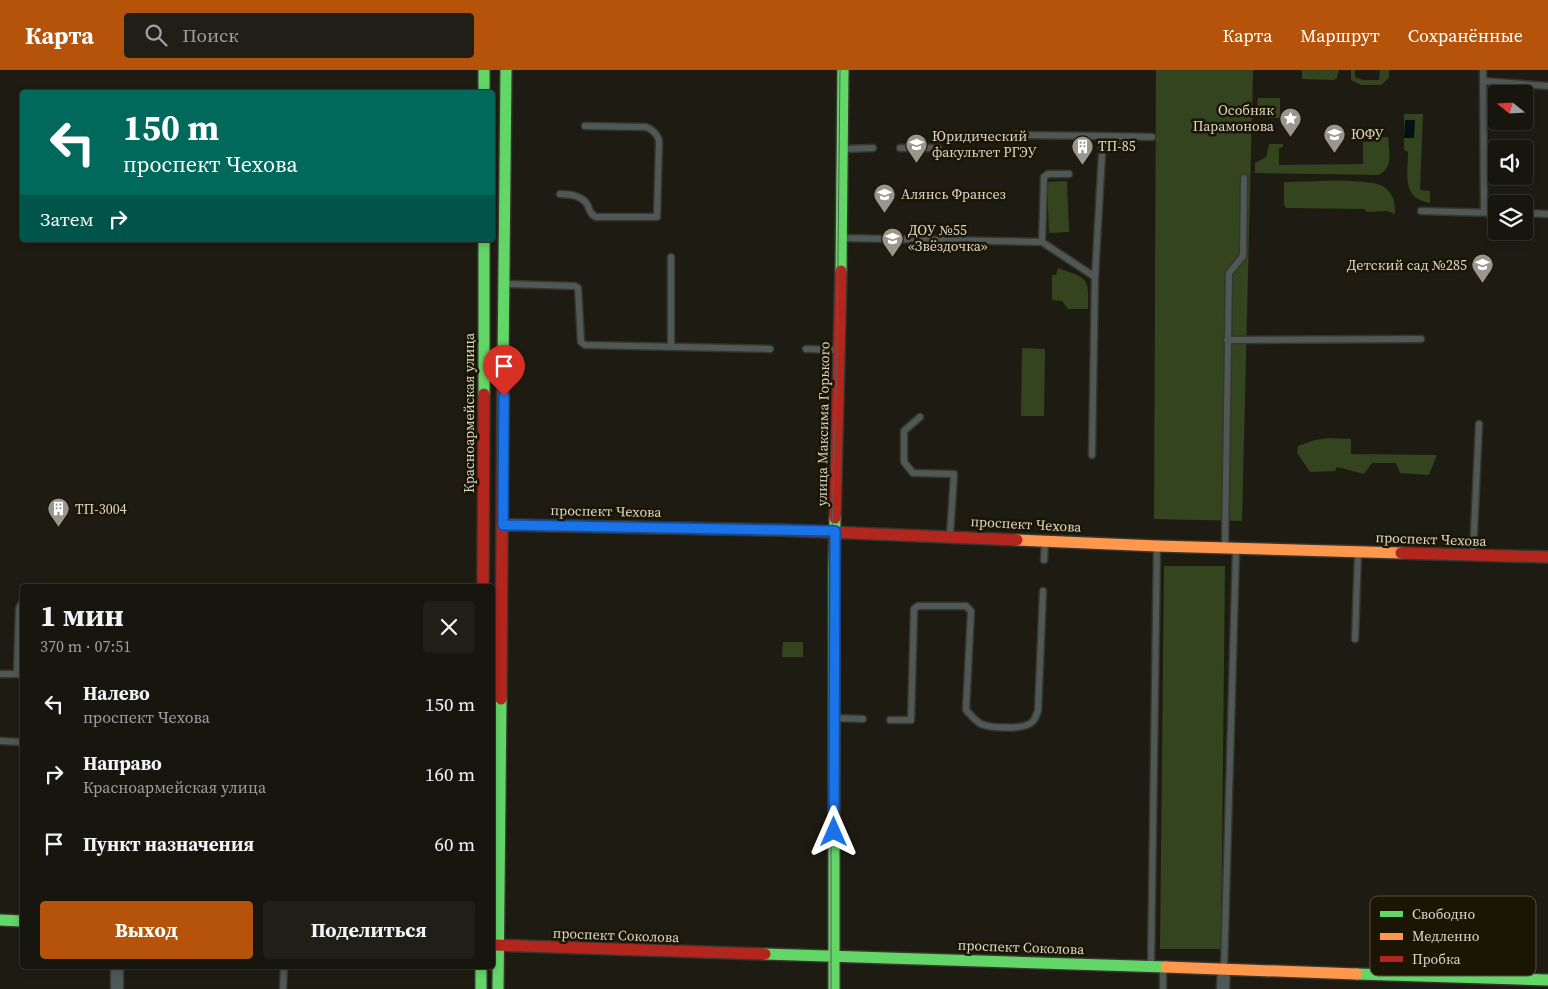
<!DOCTYPE html>
<html lang="ru">
<head>
<meta charset="utf-8">
<style>
	:root { --surface:#16150e; --page:#1f1e17; --text:#f1f3f6; --muted:#9e9f9e; --line:#35342e; --accent:#b45309 }
	body { margin:0; font-family:"Source Serif 4",serif; background:var(--page); color:var(--text); height:100vh; display:flex; flex-direction:column; font-size:19px; white-space:nowrap }
	* { box-sizing:border-box; margin:0 }
	p { font-size:16px; color:var(--muted) }
	.icon { flex:none; width:28px; height:28px; fill:none; stroke:currentColor; stroke-width:2; stroke-linecap:round; stroke-linejoin:round }
	.map { position:relative; flex:1; overflow:hidden }
	.details { position:absolute; left:20px; top:514px; width:475px; height:385px; display:flex; flex-direction:column; background:var(--surface); border-radius:5px; box-shadow:0 2px 8px #0003,0 0 0 1px var(--line) }
	.details>* { flex:none }
	.hud { position:absolute; left:20px; top:20px; width:475px; height:152px; border-radius:5px; box-shadow:0 2px 8px #0003,0 0 0 1px var(--line); background:#00695c; color:#fff; overflow:hidden }
	.needle { width:32px; rotate:288deg }
	.fabs { position:absolute; left:1488px; top:15px; display:grid; gap:10px }
	.fabs a { display:grid; place-items:center; width:45px; height:45px; border-radius:5px; background:var(--surface); box-shadow:0 2px 8px #0003,0 0 0 1px var(--line); font-size:25px }
	.pin { position:absolute; display:grid; place-items:center; width:42px; height:42px; color:#fff; margin:-51px -21px; border-radius:50% 50% 50% 0; rotate:-45deg; box-shadow:0 0 5px #0007 }
	.pin .icon { rotate:45deg }
	.me { position:absolute; width:55px; margin:-28px; rotate:0deg; stroke-linejoin:round; filter:drop-shadow(0 0 4px #0008) }
	.turn { display:flex; align-items:center; gap:18px; height:105px; padding:0 20px; font-size:22px }
	.turn .icon { width:65px; height:65px; stroke-width:2.5 }
	.turn b { display:block; font-size:35px; line-height:42px }
	.then { display:flex; align-items:center; height:48px; padding:0 20px; background:#0003; gap:10px; font-size:19px }
	.round { display:grid; place-items:center; flex:none; width:52px; height:52px; border-radius:5px; background:var(--page) }
	.summary { display:flex; align-items:center; justify-content:space-between; height:85px; padding:0 20px }
	h1 { font-size:30px; font-weight:700; line-height:38px }
	.button { display:flex; gap:10px; margin-top:auto; padding:10px 20px }
	.button a { flex:1; height:58px; border-radius:5px; background:var(--accent); color:#fff; font-size:20px; font-weight:700; line-height:58px; text-align:center }
	.button a+a { background:var(--page); color:var(--text) }
	ul { padding:0; list-style:none }
	li { display:flex; align-items:center; gap:15px; height:70px; padding:0 20px }
	li div { flex:1 }
	li b { display:block; font-size:19px }
	li em { font-style:normal }
	header { display:flex; align-items:center; gap:30px; box-sizing:border-box; height:70px; padding:0 25px; background:var(--accent); color:#fff }
	header strong { font-size:24px }
	nav { display:flex; gap:28px; margin-inline-start:auto; font-size:18px }
	.search { width:350px; height:45px; background:var(--page); display:flex; align-items:center; gap:12px; box-sizing:border-box; padding:0 18px; border-radius:5px; color:var(--muted); font-size:19px }
	.map>svg:first-child { display:block }
	.green { fill:#33441e }
	.water { fill:#031115 }
	.lines { fill:none; stroke-linecap:round; stroke-linejoin:round }
	.lane-casing { stroke:#38352d; stroke-width:9 }
	.street-casing { stroke:#38352d; stroke-width:15 }
	.fast-casing { stroke:#38352d; stroke-width:14 }
	.slow-casing { stroke:#38352d; stroke-width:14 }
	.jam-casing { stroke:#38352d; stroke-width:14 }
	.lane { stroke:#4e5855; stroke-width:6 }
	.street { stroke:#4e5855; stroke-width:12 }
	.fast { stroke:#63d668; stroke-width:11 }
	.slow { stroke:#ff974d; stroke-width:11 }
	.jam { stroke:#b3261e; stroke-width:11 }
	.tram { stroke:#5a5d59; stroke-width:1 }
	.route-casing { stroke:#114b97; stroke-width:12 }
	.route { stroke:#1a73e8; stroke-width:9 }
	.labels { text-anchor:middle; stroke-width:5; stroke-linejoin:round; paint-order:stroke }
	.poi-label { font-size:14px; fill:#dbd8cc; stroke:#1b1604; text-anchor:start }
	.street-label { font-size:14px; fill:#dbd8cc; stroke:#1b1604 }
	.key { fill:#1b1604; stroke:#555040; stroke-width:1 }
	.key-label { font-size:14px; fill:#dbd8cc }
</style>
</head>
<body>
<header>
<strong>Карта</strong>
<div class="search"><svg class="icon" aria-label="search" viewBox="0 0 24 24"><circle cx="10" cy="10" r="6"/><path d="M15 15l6 6"/></svg>Поиск</div>
<nav><a>Карта</a><a>Маршрут</a><a>Сохранённые</a></nav>
</header>
<div class="map">
<svg width="1548" height="919" viewBox="0 0 1548 919">
	<rect width="100%" height="100%" fill="#1e1c12"/>
	<path class="green" d="M1156,0H1253L1242,451L1154,449Z
		M1302,0H1339L1337,8L1334,10L1302,9Z
		M1351,0H1355V7L1363,10H1379L1380,0H1389V8L1381,15H1361L1351,10Z
		M1258,28H1280V44L1284,45L1283,48H1269L1266,42L1257,38Z
		M1404,44H1423L1420,120L1430,121V133C1401,128 1408,105 1408,82L1404,80Z
		M1388,67C1389,82 1394,98 1378,105L1255,103V93L1266,87L1269,74H1283V77L1279,78V95L1363,94V72L1369,71L1370,68Z
		M1106,71L1137,72V79H1106Z
		M1067,111L1069,162L1049,163L1047,112Z
		M1284,112C1304,112 1370,107 1384,117C1394,124 1395,133 1395,144L1387,141L1367,142L1364,139L1286,138L1284,135Z
		M1058,198C1088,209 1089,206 1088,239H1068L1062,231L1052,230V205H1056Z
		M1022,278L1045,279L1044,346H1021Z
		M1329,368L1351,369V384L1437,385L1429,405L1400,403L1396,393H1372L1364,404L1337,397L1335,401L1310,402L1297,383L1298,376L1315,370Z
		M1164,496H1225L1221,879H1160Z
		M783,572H803V587H782Z"/>
	<path class="water" d="M1405,50H1415L1414,68H1404Z"/>
	<g class="lines">
		<defs>
			<path id="lane" d="M1483,0L1484,143
				M1483,11L1548,16
				M1014,65L1103,66
				M900,78H938
				M843,79L873,78
				M560,124C569,124 581,125 587,134C590,139 589,144 596,147H657L659,72C659,66 652,59 646,57L585,56
				M1421,141L1496,143
				M1524,143L1548,144
				M842,168L1042,172L1095,207L1103,66L1152,67
				M1042,172L1044,107L1048,104H1069
				M505,214L575,216L578,218L581,272L585,275L770,279
				M1227,270L1421,269
				M671,277V187
				M806,279L839,280
				M920,347L904,361V392L913,403L954,404L950,465
				M1092,385L1095,207
				M1225,476L1229,203L1243,186L1244,108
				M1473,484L1479,354
				M1044,490L1045,472
				M22,533L19,538L17,604L22,605
				M1355,569L1358,483
				M0,604H17
				M835,648L863,649
				M890,650H911L914,539L918,536H966L971,541L966,640C971,645 974,650 981,654C990,658 1024,660 1032,652C1035,650 1036,645 1038,641L1043,521
				M0,671L22,672
				M1151,894L1157,477
				M1224,898L1236,480
				M283,919L284,896
				M1163,919V899"/>
			<path id="street" d="M117,919V896
				M1223,919L1224,899"/>
			<path id="fast" d="M484,0V22
				M841,201L843,0
				M503,296L506,0
				M484,324V170
				M503,455L781,460
				M0,850L22,851
				M765,884L1166,897
				M481,896V919
				M1357,904L1548,910
				M498,919L501,629
				M834,919V500L835,448"/>
			<path id="slow" d="M1017,470L1157,476L1401,483
				M1166,897L1357,904"/>
			<path id="jam" d="M835,448L841,201
				M781,460L1017,470
				M1401,483L1548,487
				M483,516L484,324
				M501,629L503,296
				M492,875L765,884"/>
		</defs>
		<use href="#lane" class="lane-casing"/>
		<use href="#street" class="street-casing"/>
		<use href="#fast" class="fast-casing"/>
		<use href="#slow" class="slow-casing"/>
		<use href="#jam" class="jam-casing"/>
		<use href="#lane" class="lane"/>
		<use href="#street" class="street"/>
		<use href="#fast" class="fast"/>
		<use href="#slow" class="slow"/>
		<use href="#jam" class="jam"/>
		<path class="tram" d="M831,919V500L837,280L840,0"/>
	</g>
	<g class="lines">
		<defs>
			<path id="route" d="M504,326L503,455L835,461L834,762"/>
		</defs>
		<use href="#route" class="route-casing"/>
		<use href="#route" class="route"/>
	</g>
	<defs>
		<symbol id="sight-pin" viewBox="-11 -11 22 30"><path d="M0 17L-7.5 6A9.5 9.5 0 1 1 7.5 6Z" fill="#99968b" stroke="#1b1604"/><path d="M0-6L1.8-2.2L6-1.7L2.9 1.2L3.7 5.4L0 3.3L-3.7 5.4L-2.9 1.2L-6-1.7L-1.8-2.2Z" fill="#fff"/></symbol>
		<symbol id="university-pin" viewBox="-11 -11 22 30"><path d="M0 17L-7.5 6A9.5 9.5 0 1 1 7.5 6Z" fill="#99968b" stroke="#1b1604"/><path d="M0-5L7-2L0 1L-7-2ZM-4 1L0 2.5L4 1V4Q0 6-4 4Z" fill="#fff"/></symbol>
		<symbol id="building-pin" viewBox="-11 -11 22 30"><path d="M0 17L-7.5 6A9.5 9.5 0 1 1 7.5 6Z" fill="#99968b" stroke="#1b1604"/><path d="M-4-6H4V6H1V3H-1V6H-4ZM-2.5-4.3h1.7v1.8h-1.7ZM.8-4.3h1.7v1.8H.8ZM-2.5-1h1.7V.8h-1.7ZM.8-1h1.7V.8H.8Z" fill="#fff"/></symbol>
		<symbol id="school-pin" viewBox="-11 -11 22 30"><path d="M0 17L-7.5 6A9.5 9.5 0 1 1 7.5 6Z" fill="#99968b" stroke="#1b1604"/><path d="M0-5L7-2L0 1L-7-2ZM-4 1L0 2.5L4 1V4Q0 6-4 4Z" fill="#fff"/></symbol>
	</defs>
	<g fill-rule="evenodd">
		<use href="#sight-pin" x="1278" y="36" width="25" height="34"/>
		<use href="#university-pin" x="1322" y="52" width="25" height="34"/>
		<use href="#university-pin" x="904" y="62" width="25" height="34"/>
		<use href="#building-pin" x="1070" y="64" width="25" height="34"/>
		<use href="#school-pin" x="872" y="112" width="25" height="34"/>
		<use href="#school-pin" x="880" y="156" width="25" height="34"/>
		<use href="#school-pin" x="1470" y="182" width="25" height="34"/>
		<use href="#building-pin" x="46" y="426" width="25" height="34"/>
	</g>
	<g class="labels">
		<g class="poi-label">
			<text x="1274" y="45" text-anchor="end">Особняк<tspan x="1274" dy="16">Парамонова</tspan></text>
			<text x="1351" y="69">ЮФУ</text>
			<text x="932" y="71">Юридический<tspan x="932" dy="16">факультет РГЭУ</tspan></text>
			<text x="1098" y="81">ТП-85</text>
			<text x="901" y="129">Алянсь Франсез</text>
			<text x="908" y="165">ДОУ №55<tspan x="908" dy="16">«Звёздочка»</tspan></text>
			<text x="1467" y="200" text-anchor="end">Детский сад №285</text>
			<text x="75" y="444">ТП-3004</text>
		</g>
		<g class="street-label">
			<text transform="translate(469 343) rotate(-90)" y="5">Красноармейская улица</text>
			<text transform="translate(823 354) rotate(-89)" y="5">улица Максима Горького</text>
			<text transform="translate(606 441) rotate(1)" y="5">проспект Чехова</text>
			<text transform="translate(1026 454) rotate(3)" y="5">проспект Чехова</text>
			<text transform="translate(1431 469) rotate(2)" y="5">проспект Чехова</text>
			<text transform="translate(616 865) rotate(2)" y="5">проспект Соколова</text>
			<text transform="translate(1021 877) rotate(2)" y="5">проспект Соколова</text>
		</g>
	</g>
	<rect x="1370" y="826" width="166" height="80" rx="8" class="key"/>
	<rect x="1380" y="841" width="23" height="6" fill="#63d668"/>
	<rect x="1380" y="863" width="23" height="7" fill="#ff974d"/>
	<rect x="1380" y="886" width="23" height="6" fill="#b3261e"/>
	<g class="key-label">
		<text x="1412" y="849">Свободно</text>
		<text x="1412" y="871">Медленно</text>
		<text x="1412" y="894">Пробка</text>
	</g>
</svg>
<div class="fabs">
<a><svg class="needle" viewBox="-14 -14 28 28"><path d="M0-13l5 13h-10z" fill="#e53935"/><path d="M0 13l5-13h-10z" fill="#9e9f9e"/></svg></a>
<a><svg class="icon" aria-label="sound" viewBox="0 0 24 24"><path d="M4 9h4l5-4v14l-5-4H4zM17 9q2 3 0 6"/></svg></a>
<a><svg class="icon" aria-label="layers" viewBox="0 0 24 24"><path d="M12 4l9 5-9 5-9-5zM3 14l9 5 9-5"/></svg></a>
</div>
<div class="pin" style="left:504px;top:326px;background:#d93025"><svg class="icon" aria-label="arrive" viewBox="0 0 24 24"><path d="M6 21V4h12l-3 4 3 4H6"/></svg></div>
<svg class="me" style="left:834px;top:762px" viewBox="-20 -20 40 40"><path d="M0-17L14 15 0 8-14 15z" fill="#1a73e8" stroke="#fff" stroke-width="4"/></svg>
<div class="hud">
<div class="turn"><svg class="icon" aria-label="left" viewBox="0 0 24 24"><path d="M17 20v-9H6M10 6l-5 5 5 5"/></svg><div><b>150 m</b>проспект Чехова</div></div>
<div class="then">Затем<svg class="icon" aria-label="right" viewBox="0 0 24 24"><path d="M7 20v-9h11M14 6l5 5-5 5"/></svg></div>
</div>
<section class="details">
<div class="summary"><div><h1>1 мин</h1><p>370 m · 07:51</p></div><a class="round"><svg class="icon" aria-label="close" viewBox="0 0 24 24"><path d="M6 6l12 12M18 6L6 18"/></svg></a></div>
<ul>
<li><svg class="icon" aria-label="left" viewBox="0 0 24 24"><path d="M17 20v-9H6M10 6l-5 5 5 5"/></svg><div><b>Налево</b><p>проспект Чехова</p></div><em>150 m</em></li>
<li><svg class="icon" aria-label="right" viewBox="0 0 24 24"><path d="M7 20v-9h11M14 6l5 5-5 5"/></svg><div><b>Направо</b><p>Красноармейская улица</p></div><em>160 m</em></li>
<li><svg class="icon" aria-label="arrive" viewBox="0 0 24 24"><path d="M6 21V4h12l-3 4 3 4H6"/></svg><div><b>Пункт назначения</b></div><em>60 m</em></li>
</ul>
<div class="button"><a>Выход</a><a>Поделиться</a></div>
</section>
</div>
</body>
</html>
